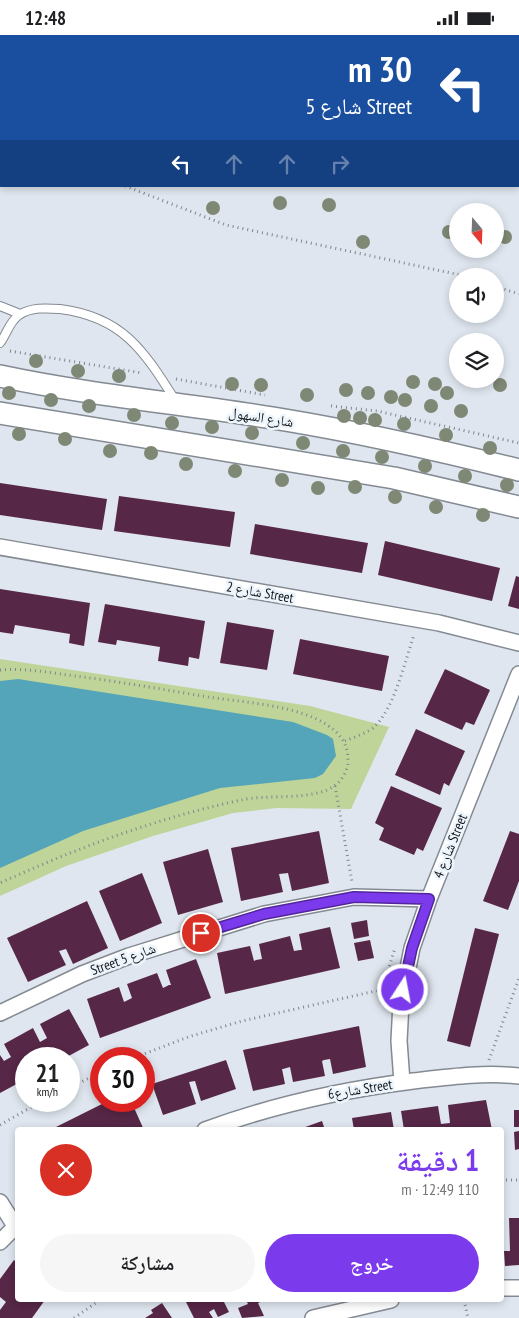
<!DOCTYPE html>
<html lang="ar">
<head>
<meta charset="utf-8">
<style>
	:root { --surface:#fff; --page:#f6f6f6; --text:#202124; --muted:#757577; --accent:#7c3aed }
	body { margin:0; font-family:"PT Sans Narrow","Noto Naskh Arabic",sans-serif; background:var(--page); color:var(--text); direction:rtl; height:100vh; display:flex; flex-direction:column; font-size:19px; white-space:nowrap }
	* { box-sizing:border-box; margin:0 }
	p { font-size:16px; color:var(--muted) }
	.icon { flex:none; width:28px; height:28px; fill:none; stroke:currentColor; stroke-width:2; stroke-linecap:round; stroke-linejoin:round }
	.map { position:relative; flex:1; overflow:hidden; direction:ltr }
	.panel { position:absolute; left:15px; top:1092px; width:489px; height:175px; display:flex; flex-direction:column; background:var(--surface); border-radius:5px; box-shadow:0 2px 8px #0003; direction:rtl }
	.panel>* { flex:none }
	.banner { position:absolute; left:0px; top:0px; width:520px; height:152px; box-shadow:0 2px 8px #0003; direction:rtl; background:#1a4fa0; color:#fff; overflow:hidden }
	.needle { width:32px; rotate:161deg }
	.fabs { position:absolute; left:449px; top:168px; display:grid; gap:10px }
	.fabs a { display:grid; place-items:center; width:55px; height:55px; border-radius:50%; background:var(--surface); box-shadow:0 2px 8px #0003; font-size:25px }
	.speed { position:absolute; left:15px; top:1012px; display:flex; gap:10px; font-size:25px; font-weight:700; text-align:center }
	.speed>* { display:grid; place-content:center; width:65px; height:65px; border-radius:50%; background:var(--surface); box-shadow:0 2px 8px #0003; line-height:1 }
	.speed small { font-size:12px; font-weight:400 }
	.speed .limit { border:8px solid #d22; background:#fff; color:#111 }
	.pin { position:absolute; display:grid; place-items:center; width:42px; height:42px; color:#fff; margin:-21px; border:2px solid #fff; border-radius:50%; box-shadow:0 1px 5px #0007 }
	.me { position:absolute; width:55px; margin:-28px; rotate:11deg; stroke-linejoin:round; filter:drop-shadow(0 0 4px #0008) }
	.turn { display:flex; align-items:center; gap:18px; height:105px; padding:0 25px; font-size:22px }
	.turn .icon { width:65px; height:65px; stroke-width:2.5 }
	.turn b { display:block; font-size:35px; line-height:42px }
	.lanes { display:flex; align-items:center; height:48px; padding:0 25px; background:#0003; justify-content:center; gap:25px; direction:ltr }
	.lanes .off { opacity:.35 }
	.round { display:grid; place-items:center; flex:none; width:52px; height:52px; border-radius:26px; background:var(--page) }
	.overview { display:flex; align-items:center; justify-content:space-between; height:85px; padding:0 25px }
	h1 { font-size:30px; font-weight:600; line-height:38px; color:var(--accent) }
	.button { display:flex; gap:10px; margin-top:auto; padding:10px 25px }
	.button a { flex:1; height:58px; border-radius:30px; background:var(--accent); color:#fff; font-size:20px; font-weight:600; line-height:58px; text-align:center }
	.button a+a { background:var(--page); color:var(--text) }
	.status { display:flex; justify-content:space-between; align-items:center; height:35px; padding:0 25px; background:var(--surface); direction:ltr }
	.status svg { height:14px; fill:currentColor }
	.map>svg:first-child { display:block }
	.green { fill:#bed499 }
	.water { fill:#54a5b9 }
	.building { fill:#572747 }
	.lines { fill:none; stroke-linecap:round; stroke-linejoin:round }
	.service-casing { stroke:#848a92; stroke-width:10 }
	.minor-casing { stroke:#848a92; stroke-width:18 }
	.secondary-casing { stroke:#848a92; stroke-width:24 }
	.path { stroke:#81868c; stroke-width:3; stroke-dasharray:1 4; stroke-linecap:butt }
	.service { stroke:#fff; stroke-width:8 }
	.minor { stroke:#fff; stroke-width:15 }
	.secondary { stroke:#fff; stroke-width:21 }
	.tree { fill:#7e8874 }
	.route-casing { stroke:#51269a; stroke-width:12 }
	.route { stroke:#7c3aed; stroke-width:9 }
	.labels { text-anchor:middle; stroke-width:5; stroke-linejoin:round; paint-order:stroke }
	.street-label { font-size:14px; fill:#14171a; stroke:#ecf4fc }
</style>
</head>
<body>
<div class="status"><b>12:48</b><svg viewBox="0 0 49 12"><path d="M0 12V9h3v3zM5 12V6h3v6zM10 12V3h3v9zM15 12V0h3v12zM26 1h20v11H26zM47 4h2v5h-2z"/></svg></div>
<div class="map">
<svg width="519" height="1283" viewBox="0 0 519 1283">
	<rect width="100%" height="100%" fill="#dfe6ef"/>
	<path class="green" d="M0,624L310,671L389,692L351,774L277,773L233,778L153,801L66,831L0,861Z"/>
	<path class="water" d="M18,644L293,687L327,700L333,704L336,721L323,739L315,743L220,753L83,796L0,833V646Z"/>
	<path class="building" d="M0,448L107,464L102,495L0,480Z
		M119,461L235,477L230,512L114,496Z
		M255,489L368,508L362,538L250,519Z
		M385,506L500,533L492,566L378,540Z
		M516,541L519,542V574L508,571Z
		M0,554L90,568L84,611L69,608L70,599L15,590L13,599L0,597Z
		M105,569L205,586L199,624L189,622L188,631L158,626L160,612L117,605L116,610L98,607Z
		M227,587L274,595L267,635L220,628Z
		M300,604L389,621L382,656L293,639Z
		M445,634L490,655L474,690L466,687L462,695L424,678Z
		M416,694L465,716L449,751L444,748L440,760L395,740Z
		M391,751L442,773L423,816L417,813L414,820L379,805L384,793L375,788Z
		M319,796L329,848L292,856L288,838L279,839L283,857L241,866L231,813Z
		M510,796L519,799V846L508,875L483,866Z
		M208,814L223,867L178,880L163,827Z
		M142,838L162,888L120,906L99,856Z
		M87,866L108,913L73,929L66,914L59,916L66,930L28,947L7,903Z
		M367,885L369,901L354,904L351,888Z
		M330,892L340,933L225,959L217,918L250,911L254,926L256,925L262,924L259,909L290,901L294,916L300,915H302L299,899Z
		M475,893L499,899L470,1012L447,1006Z
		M370,905L374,923L358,926L354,908Z
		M196,924L211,963L100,1003L87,964L119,952L124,967L132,963L127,949L157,938L163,953L169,950H171L166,935Z
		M69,974L89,1010L63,1024H26V1044L0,1058V1020L4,1026L11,1022L4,1009L33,993L40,1007L47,1003L40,989Z
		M359,991L366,1032L333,1039L330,1024L324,1025L322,1026L325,1041L293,1047L290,1032L283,1034H282L285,1049L253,1056L243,1015Z
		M226,1025L236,1054L201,1066L195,1046L189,1047L196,1069L163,1080L152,1049Z
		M486,1065L492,1095H404L401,1076L438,1071L441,1089L450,1088L448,1070Z
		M108,1066H131L144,1095H50Z
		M514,1075H519V1092H514Z
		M391,1077L394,1095H354L352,1083Z
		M322,1086L325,1095H297Z
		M519,1096V1114L515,1115L514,1097Z
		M509,1183H519V1230L505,1231L504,1216H510Z
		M14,1225L18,1228V1265H45L32,1283H0V1275L6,1267L0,1262V1244Z
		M185,1265H223L229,1277L218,1282L214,1274L209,1277L213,1283H194Z
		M246,1265H265L258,1268L264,1281L242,1283L238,1273L248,1269Z
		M162,1268L172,1283H145L153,1278L151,1275Z"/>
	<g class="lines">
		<defs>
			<path id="service" d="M0,271L20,279
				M0,308C7,299 9,287 19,280C31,272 46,273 60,274C123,282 144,316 175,365"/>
			<path id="minor" d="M0,512L439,588L519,608
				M0,978L82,939L129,921L264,879L354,862L429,864
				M402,1047L399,1006L401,968L412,913L429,864L519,639
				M205,1095C273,1070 341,1055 413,1046C448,1042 484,1037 519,1041
				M0,1167L15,1191
				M0,1207L18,1189
				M501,1253H519
				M313,1283L391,1265"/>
			<path id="secondary" d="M0,341C94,361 190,369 285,385C364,398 442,416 519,435
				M0,378L394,443L519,472"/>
		</defs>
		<use href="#service" class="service-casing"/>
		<use href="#minor" class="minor-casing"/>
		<use href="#secondary" class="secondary-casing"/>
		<path class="path" d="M0,100L1,101
			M125,151L226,190L465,241
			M495,251L519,259
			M10,316L142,338
			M176,344L265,360
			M331,371L377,376L519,408
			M0,635C23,633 46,637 68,640C115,646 161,654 208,662C242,667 280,669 312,682C331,690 349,703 348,726C348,735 342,746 334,751C314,766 267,759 241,765C157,783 77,813 0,848
			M345,706C354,702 365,699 373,693C394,675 405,626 414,600
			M335,751L352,847
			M131,1024L188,1002L242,986L380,955L383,952L395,913
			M489,1025L519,943
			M69,1053L101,1037
			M0,1090L42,1066
			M501,1145H519
			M464,1265L468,1283
			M74,1283L100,1265"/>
		<use href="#service" class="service"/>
		<use href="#minor" class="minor"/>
		<use href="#secondary" class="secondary"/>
	</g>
	<g class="tree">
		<circle cx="280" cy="168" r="7"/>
		<circle cx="329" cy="170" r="7"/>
		<circle cx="213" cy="173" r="7"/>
		<circle cx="449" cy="197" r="7"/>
		<circle cx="505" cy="202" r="7"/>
		<circle cx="363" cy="207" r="7"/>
		<circle cx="36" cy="326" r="7"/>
		<circle cx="78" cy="336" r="7"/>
		<circle cx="119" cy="341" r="7"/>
		<circle cx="413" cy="347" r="7"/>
		<circle cx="232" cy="349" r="7"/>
		<circle cx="435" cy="349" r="7"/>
		<circle cx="261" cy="350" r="7"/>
		<circle cx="500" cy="350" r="7"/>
		<circle cx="346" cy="355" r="7"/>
		<circle cx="9" cy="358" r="7"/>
		<circle cx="368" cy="358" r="7"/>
		<circle cx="447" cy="358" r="7"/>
		<circle cx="307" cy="360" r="7"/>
		<circle cx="391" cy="362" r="7"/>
		<circle cx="51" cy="365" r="7"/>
		<circle cx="405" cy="365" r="7"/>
		<circle cx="89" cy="371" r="7"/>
		<circle cx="431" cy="371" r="7"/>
		<circle cx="461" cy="376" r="7"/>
		<circle cx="134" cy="380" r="7"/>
		<circle cx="344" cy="381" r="7"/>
		<circle cx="360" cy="383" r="7"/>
		<circle cx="375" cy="385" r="7"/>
		<circle cx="172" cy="388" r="7"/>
		<circle cx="404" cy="389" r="7"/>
		<circle cx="212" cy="392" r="7"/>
		<circle cx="252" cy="398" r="7"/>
		<circle cx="19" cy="399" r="7"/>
		<circle cx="446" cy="400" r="7"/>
		<circle cx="65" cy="404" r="7"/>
		<circle cx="303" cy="408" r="7"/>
		<circle cx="490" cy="413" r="7"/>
		<circle cx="110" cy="416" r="7"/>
		<circle cx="343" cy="416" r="7"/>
		<circle cx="151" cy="418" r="7"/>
		<circle cx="382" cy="422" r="7"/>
		<circle cx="186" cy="429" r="7"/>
		<circle cx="425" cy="431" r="7"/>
		<circle cx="235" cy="436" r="7"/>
		<circle cx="465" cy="441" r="7"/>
		<circle cx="282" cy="445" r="7"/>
		<circle cx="507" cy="450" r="7"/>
		<circle cx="355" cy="452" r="7"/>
		<circle cx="318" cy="453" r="7"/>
		<circle cx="395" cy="462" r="7"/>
		<circle cx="436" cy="472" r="7"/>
		<circle cx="483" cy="480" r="7"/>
	</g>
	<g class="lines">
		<defs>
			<path id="route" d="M201,898L264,879L354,862L429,864L412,913L403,955"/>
		</defs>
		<use href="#route" class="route-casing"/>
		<use href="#route" class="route"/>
	</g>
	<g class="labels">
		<g class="street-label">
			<text transform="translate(261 382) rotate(9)" y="5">شارع السهول</text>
			<text transform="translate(260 557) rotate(10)" y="5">شارع 2 Street</text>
			<text transform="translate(450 811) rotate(-68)" y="5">شارع 4 Street</text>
			<text transform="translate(123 924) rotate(-20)" y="5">Street شارع 5</text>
			<text transform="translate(360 1054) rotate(-9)" y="5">شارع6 Street</text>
		</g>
	</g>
</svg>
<div class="fabs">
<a><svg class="needle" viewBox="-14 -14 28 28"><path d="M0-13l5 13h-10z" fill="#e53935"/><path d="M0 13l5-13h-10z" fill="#757577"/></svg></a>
<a><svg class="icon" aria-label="sound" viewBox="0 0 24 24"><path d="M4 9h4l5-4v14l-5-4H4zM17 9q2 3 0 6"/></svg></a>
<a><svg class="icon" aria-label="layers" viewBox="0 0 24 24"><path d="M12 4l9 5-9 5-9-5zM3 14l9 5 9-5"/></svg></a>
</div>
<div class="speed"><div>21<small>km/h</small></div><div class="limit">30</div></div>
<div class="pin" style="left:201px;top:898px;background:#d93025"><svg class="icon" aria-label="arrive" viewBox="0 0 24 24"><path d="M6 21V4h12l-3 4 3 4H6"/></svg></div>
<svg class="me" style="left:403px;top:955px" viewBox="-20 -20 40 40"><circle r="17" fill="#7c3aed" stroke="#fff" stroke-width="3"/><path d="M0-11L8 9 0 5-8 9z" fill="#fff"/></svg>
<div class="banner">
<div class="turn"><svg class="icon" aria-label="left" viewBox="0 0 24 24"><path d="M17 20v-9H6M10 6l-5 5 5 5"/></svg><div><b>30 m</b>Street شارع 5</div></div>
<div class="lanes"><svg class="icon" aria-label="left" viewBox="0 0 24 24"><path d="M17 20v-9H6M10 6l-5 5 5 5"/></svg><svg class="icon off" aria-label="ahead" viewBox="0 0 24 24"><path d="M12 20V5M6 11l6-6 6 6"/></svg><svg class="icon off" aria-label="ahead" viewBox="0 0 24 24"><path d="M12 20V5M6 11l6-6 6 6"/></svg><svg class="icon off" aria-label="right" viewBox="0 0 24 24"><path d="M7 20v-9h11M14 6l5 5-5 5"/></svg></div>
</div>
<section class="panel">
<div class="overview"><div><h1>1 دقيقة</h1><p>110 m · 12:49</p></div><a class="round" style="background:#d93025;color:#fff"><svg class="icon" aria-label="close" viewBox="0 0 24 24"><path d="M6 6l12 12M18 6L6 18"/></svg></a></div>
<div class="button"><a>خروج</a><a>مشاركة</a></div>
</section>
</div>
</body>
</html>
